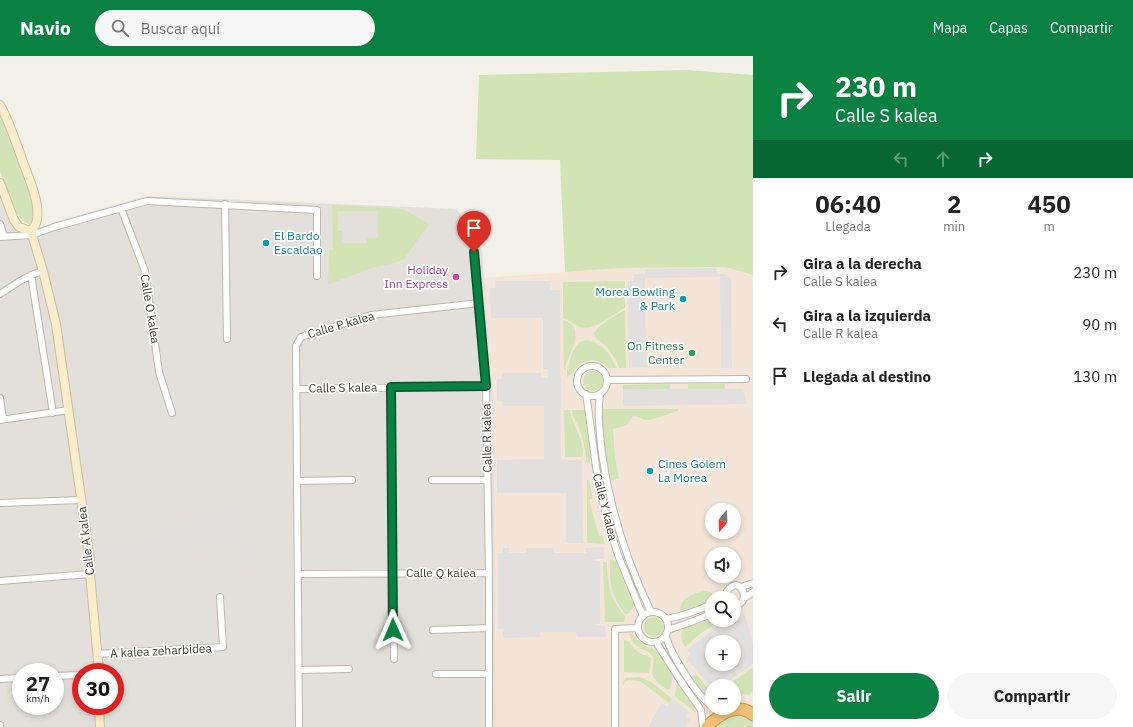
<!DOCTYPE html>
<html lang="es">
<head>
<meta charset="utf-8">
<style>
	:root { --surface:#fff; --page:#f6f6f6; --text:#222; --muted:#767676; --accent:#0b8043 }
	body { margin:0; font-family:"IBM Plex Sans",sans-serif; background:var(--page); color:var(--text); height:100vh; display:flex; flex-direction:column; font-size:15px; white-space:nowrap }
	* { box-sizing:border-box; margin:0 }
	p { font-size:13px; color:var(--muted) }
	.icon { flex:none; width:22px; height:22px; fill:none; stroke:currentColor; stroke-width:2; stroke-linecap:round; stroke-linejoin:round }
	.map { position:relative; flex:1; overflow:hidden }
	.details { display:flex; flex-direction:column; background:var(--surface); width:380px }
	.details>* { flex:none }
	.guide { background:#0b8043; color:#fff; overflow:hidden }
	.needle { width:26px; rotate:199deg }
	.buttons { position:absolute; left:705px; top:447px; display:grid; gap:8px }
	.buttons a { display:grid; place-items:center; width:36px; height:36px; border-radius:50%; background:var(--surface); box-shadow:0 2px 6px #0003; font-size:20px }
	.speed { position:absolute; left:12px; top:607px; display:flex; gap:8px; font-size:20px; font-weight:700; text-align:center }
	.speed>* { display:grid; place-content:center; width:52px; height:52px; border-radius:50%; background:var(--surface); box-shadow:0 2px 6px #0003; line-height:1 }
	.speed small { font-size:10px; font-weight:400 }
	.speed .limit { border:6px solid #d22; background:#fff; color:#111 }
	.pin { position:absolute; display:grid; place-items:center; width:34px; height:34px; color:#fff; margin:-41px -17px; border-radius:50% 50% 50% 0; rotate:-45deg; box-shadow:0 0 4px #0007 }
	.pin .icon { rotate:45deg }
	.me { position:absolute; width:44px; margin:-22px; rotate:359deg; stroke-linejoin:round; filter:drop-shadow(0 0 3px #0008) }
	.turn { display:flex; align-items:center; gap:14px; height:84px; padding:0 16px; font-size:18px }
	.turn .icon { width:52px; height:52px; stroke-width:2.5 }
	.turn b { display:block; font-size:28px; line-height:34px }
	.lanes { display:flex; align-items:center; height:38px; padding:0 16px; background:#0003; justify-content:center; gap:20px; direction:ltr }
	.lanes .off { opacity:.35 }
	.eta { display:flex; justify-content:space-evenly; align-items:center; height:68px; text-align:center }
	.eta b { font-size:24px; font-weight:800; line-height:28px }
	.cta { display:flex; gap:8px; margin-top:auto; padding:8px 16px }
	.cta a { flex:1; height:46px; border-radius:24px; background:var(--accent); color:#fff; font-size:16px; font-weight:800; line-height:46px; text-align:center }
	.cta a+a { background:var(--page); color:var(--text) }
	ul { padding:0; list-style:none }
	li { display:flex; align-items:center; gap:12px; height:52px; padding:0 16px }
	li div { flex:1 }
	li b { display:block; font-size:15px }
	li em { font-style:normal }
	header { display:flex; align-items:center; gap:24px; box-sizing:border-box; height:56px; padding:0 20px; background:var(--accent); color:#fff }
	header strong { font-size:19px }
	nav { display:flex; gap:22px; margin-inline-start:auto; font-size:14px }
	.search { width:280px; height:36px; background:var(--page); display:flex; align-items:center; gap:10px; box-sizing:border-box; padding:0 14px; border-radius:22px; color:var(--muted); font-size:15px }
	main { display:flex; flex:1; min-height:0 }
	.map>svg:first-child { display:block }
	.commercial { fill:#f3e5d7; fill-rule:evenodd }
	.industrial { fill:#e3dfdb; fill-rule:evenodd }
	.green { fill:#d2e4b6; fill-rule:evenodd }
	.parking { fill:#e2e0de; fill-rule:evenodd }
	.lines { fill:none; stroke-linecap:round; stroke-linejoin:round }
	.street-casing { stroke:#beb7ad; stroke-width:8 }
	.secondary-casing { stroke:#cfbf9d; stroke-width:10 }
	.highway-casing { stroke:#d09647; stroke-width:13 }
	.street { stroke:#fff; stroke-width:6 }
	.secondary { stroke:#faeccd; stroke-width:8 }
	.highway { stroke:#f1c177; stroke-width:11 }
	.route-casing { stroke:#07532c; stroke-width:10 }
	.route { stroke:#0b8043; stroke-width:7 }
	.culture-dot { fill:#0f9aa8; stroke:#fff; stroke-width:1.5 }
	.hotel-dot { fill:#d1479c; stroke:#fff; stroke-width:1.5 }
	.leisure-dot { fill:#2e9e5b; stroke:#fff; stroke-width:1.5 }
	.labels { text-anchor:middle; stroke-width:3.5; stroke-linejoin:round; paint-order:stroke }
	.culture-label { font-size:12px; fill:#0d838f; stroke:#fff; text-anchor:start }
	.hotel-label { font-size:12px; fill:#b23c85; stroke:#fff; text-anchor:end }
	.street-label { font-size:12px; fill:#464038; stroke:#fff }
	.leisure-label { font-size:12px; fill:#27864d; stroke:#fff; text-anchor:end }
</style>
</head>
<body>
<header>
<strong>Navio</strong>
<div class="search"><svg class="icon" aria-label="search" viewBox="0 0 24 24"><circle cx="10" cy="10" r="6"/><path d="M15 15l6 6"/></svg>Buscar aquí</div>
<nav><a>Mapa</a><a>Capas</a><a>Compartir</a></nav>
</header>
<main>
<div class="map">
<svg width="753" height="671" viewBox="0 0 753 671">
	<rect width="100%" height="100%" fill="#f3f0ea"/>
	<path class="commercial" d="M725,211L753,219V671H496V580L484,222L622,212ZM712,454H734V476H712ZM712,498H734V520H712ZM712,542H734V564H712ZM712,586H734V608H712ZM712,630H734V652H712Z"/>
	<path class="industrial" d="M0,138L10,168L24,184L40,182L54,166L147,140L457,153L482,195L484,222L493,345L496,671H0ZM21,616H55V650H21ZM81,616H115V650H81Z"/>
	<path class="green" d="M687,14L753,19V219L725,211L622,212L565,216L560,104L476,103L479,19Z
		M0,57L5,66L33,145C34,153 35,161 32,167L29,168L24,166L16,156L12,150L0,115Z
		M332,149L403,153L429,168L404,203L392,208L371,212L328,229L329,194L333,193ZM338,155H378V182H367V187H342V175H338Z
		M625,225V252C613,258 594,276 580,271C574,269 570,264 563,262V226Z
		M625,254L626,312H619L616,304L607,291L595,281L594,277C602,266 614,260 625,254Z
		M563,264C582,269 575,286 570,298C568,303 566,308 565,313H564Z
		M587,284C604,287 609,298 617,312H608C601,303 588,302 579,309C574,313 573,318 567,321V314L573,295L580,286Z
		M583 325a10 10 0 1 1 20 0a10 10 0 1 1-20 0Z
		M670,328V333H623V329Z
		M688,328H725V333H688Z
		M601,353H679L678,355C671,357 654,364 646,364C641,363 638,360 633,360L627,369L613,373L615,401L619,422L610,425L603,381Z
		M564,354H570C571,369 587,385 582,401H565Z
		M572,354H586L591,403L590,405L587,408C585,397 584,385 580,374C577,367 573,362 572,354Z
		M587,424H589L593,442L589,444L599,480L602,479L605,488L587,487Z
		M610,503L616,505L620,512L635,549L628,558H625C611,539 609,526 610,503Z
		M603,506H606L607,509C608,531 610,543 625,560L624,566H605Z
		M707,535L713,538L714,542H712V544L696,552L680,557C678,542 695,536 707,535Z
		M644 571a10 10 0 1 1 20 0a10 10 0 1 1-20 0Z
		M712,561V564H721L697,580L685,591C681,585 680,578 684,572L701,567Z
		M629,577L634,580L645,590L656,594L663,603L673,620L672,621L670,633L667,634C651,621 651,623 654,602C651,597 649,596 644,594C636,591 631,585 629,577Z
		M624,584C630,585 632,591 637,595C640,598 645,599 650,601L651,603L649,617L624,616Z
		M753,611V635L750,639L734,637V630H727Z
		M696,618L712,637V645C704,638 697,630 692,621Z
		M638,621C651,623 662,635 672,643L669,647L640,625L628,624L625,626L623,630V626L626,622Z
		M678,627L694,651L696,657L675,640L677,628Z
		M740,659L748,662L753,666V671H713L728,660Z"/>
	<path class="parking" d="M716,212L717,218H726L731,223L732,312H721L720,221L645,222L646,311L629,312L628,225H634V218H645V213Z
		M495,225H550V234H560L561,404H582L583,487H566V437H497V404L544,403V350H502V345H497V323H502V317H541V322H548V313H543V262H491L490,232H495Z
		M623,333H743L747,348L623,350Z
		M238,445L246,496L253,497V511L241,513L238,487L111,507L108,495Z
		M604,491V503H595V505H600V568H595V569L605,570L606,581H577L576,576H540V581L503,582V573H498V498L503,497V492H509V497H526V492H553L554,497H586V492Z
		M745,559L753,588V608L722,630H719L717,628L714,630H712V632L686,602L690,598L687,594L726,564L730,569ZM712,586H734V608H712Z
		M672,643L689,656L686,660L690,663L685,671H649L654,660L662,647L667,651Z"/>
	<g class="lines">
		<defs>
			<path id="street" d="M225,148L227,283
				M121,152L145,215L159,316L172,357
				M0,168L4,180
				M0,181L32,179L54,171L147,145L317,154V220
				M475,196L486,330L489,517V671
				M31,219L53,357
				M0,238C14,229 27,219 43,215
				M577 325a15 15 0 1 1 30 0a15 15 0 1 1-30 0Z
				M607,324L746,323
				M391,331L394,603
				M296,333L486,330
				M586,338L588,351L596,411L606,460L618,499L643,560
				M600,338C597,358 600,378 602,398C610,453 627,506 651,556
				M0,342L3,363
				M0,364L69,354
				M432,424H487
				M297,425L352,424
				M0,447L81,444
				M298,518L489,517
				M0,525L90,518
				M741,531L753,527
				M746,541L753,536
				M727,542V535C741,516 753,550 734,549
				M638 571a15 15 0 1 1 30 0a15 15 0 1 1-30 0Z
				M666,563C683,560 697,555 712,548
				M433,574L489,572
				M668,574C684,568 697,565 712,557
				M666,581C672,600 696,639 712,650
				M656,586L680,624L701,654L703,671
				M97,598L223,591L220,541
				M299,614L349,613
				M436,618H489
				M55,620L81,619
				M0,623L21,622
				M0,669V671
				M299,671L296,290L301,281L371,259L479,247
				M615,671V573L638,572"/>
			<path id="secondary" d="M0,49C10,67 16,87 23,106C28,120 35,135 37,150C38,160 38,168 31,175
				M0,127L14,164L19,171L31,175
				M31,175L43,215L56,268L90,504V518L99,616
				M99,650L100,671"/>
			<path id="highway" d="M707,671C718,659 738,645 753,659"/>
		</defs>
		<use href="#street" class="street-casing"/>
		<use href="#secondary" class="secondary-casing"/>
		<use href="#highway" class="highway-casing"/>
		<use href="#street" class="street"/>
		<use href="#secondary" class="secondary"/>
		<use href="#highway" class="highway"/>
	</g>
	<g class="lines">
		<defs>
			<path id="route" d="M393,574L391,331L486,330L474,196"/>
		</defs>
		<use href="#route" class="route-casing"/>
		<use href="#route" class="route"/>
	</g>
	<g class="culture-dot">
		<circle cx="266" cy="187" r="4"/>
		<circle cx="683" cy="243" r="4"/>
		<circle cx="650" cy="415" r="4"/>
	</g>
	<circle class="hotel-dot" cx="456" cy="221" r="4"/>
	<circle class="leisure-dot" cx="692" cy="297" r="4"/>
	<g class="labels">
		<g class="culture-label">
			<text x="274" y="184">El Bardo<tspan x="274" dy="14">Escaldao</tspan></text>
			<text x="675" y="240" text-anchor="end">Morea Bowling<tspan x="675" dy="14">&amp; Park</tspan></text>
			<text x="658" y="412">Cines Golem<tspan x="658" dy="14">La Morea</tspan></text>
		</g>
		<g class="hotel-label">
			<text x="448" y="218">Holiday<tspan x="448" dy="14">Inn Express</tspan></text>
		</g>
		<g class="street-label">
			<text transform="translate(150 253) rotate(81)" y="4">Calle O kalea</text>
			<text transform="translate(341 269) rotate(-16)" y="4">Calle P kalea</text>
			<text transform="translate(343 332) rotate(-1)" y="4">Calle S kalea</text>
			<text transform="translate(487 382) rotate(-91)" y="4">Calle R kalea</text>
			<text transform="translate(605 451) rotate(76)" y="4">Calle Y kalea</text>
			<text transform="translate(86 485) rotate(-97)" y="4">Calle A kalea</text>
			<text x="441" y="521">Calle Q kalea</text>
			<text transform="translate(161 595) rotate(-3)" y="4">A kalea zeharbidea</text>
		</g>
		<g class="leisure-label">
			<text x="684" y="294">On Fitness<tspan x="684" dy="14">Center</tspan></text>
		</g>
	</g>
</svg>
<div class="buttons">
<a><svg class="needle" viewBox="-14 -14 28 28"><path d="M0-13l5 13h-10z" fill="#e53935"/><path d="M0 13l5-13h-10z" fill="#767676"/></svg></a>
<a><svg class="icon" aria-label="sound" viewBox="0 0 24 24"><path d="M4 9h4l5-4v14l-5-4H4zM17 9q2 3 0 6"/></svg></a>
<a><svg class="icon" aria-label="search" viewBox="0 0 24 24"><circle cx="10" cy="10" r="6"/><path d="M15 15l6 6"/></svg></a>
<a>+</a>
<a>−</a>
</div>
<div class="speed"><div>27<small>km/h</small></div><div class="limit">30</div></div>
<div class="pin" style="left:474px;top:196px;background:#d93025"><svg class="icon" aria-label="arrive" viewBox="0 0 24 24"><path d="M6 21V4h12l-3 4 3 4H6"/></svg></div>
<svg class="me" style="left:393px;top:574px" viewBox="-20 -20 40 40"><path d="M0-17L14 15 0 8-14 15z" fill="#0b8043" stroke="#fff" stroke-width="4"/></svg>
</div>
<section class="details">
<div class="guide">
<div class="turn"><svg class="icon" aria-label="right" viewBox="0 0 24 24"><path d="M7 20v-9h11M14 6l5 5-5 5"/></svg><div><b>230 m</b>Calle S kalea</div></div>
<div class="lanes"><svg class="icon off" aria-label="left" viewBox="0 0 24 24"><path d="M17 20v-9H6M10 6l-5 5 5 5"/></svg><svg class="icon off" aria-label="ahead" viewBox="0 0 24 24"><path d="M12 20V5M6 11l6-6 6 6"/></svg><svg class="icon" aria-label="right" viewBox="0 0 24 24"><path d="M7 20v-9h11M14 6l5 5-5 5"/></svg></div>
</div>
<div class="eta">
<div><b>06:40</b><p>Llegada</p></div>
<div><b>2</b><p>min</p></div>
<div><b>450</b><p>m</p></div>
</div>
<ul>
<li><svg class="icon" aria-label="right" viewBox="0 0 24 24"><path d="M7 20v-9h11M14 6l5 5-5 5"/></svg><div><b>Gira a la derecha</b><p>Calle S kalea</p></div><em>230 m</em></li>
<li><svg class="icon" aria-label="left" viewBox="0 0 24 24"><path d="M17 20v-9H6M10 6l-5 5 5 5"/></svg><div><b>Gira a la izquierda</b><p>Calle R kalea</p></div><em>90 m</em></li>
<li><svg class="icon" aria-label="arrive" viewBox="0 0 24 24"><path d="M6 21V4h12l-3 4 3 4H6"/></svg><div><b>Llegada al destino</b></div><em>130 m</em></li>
</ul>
<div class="cta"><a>Salir</a><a>Compartir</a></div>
</section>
</main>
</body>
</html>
